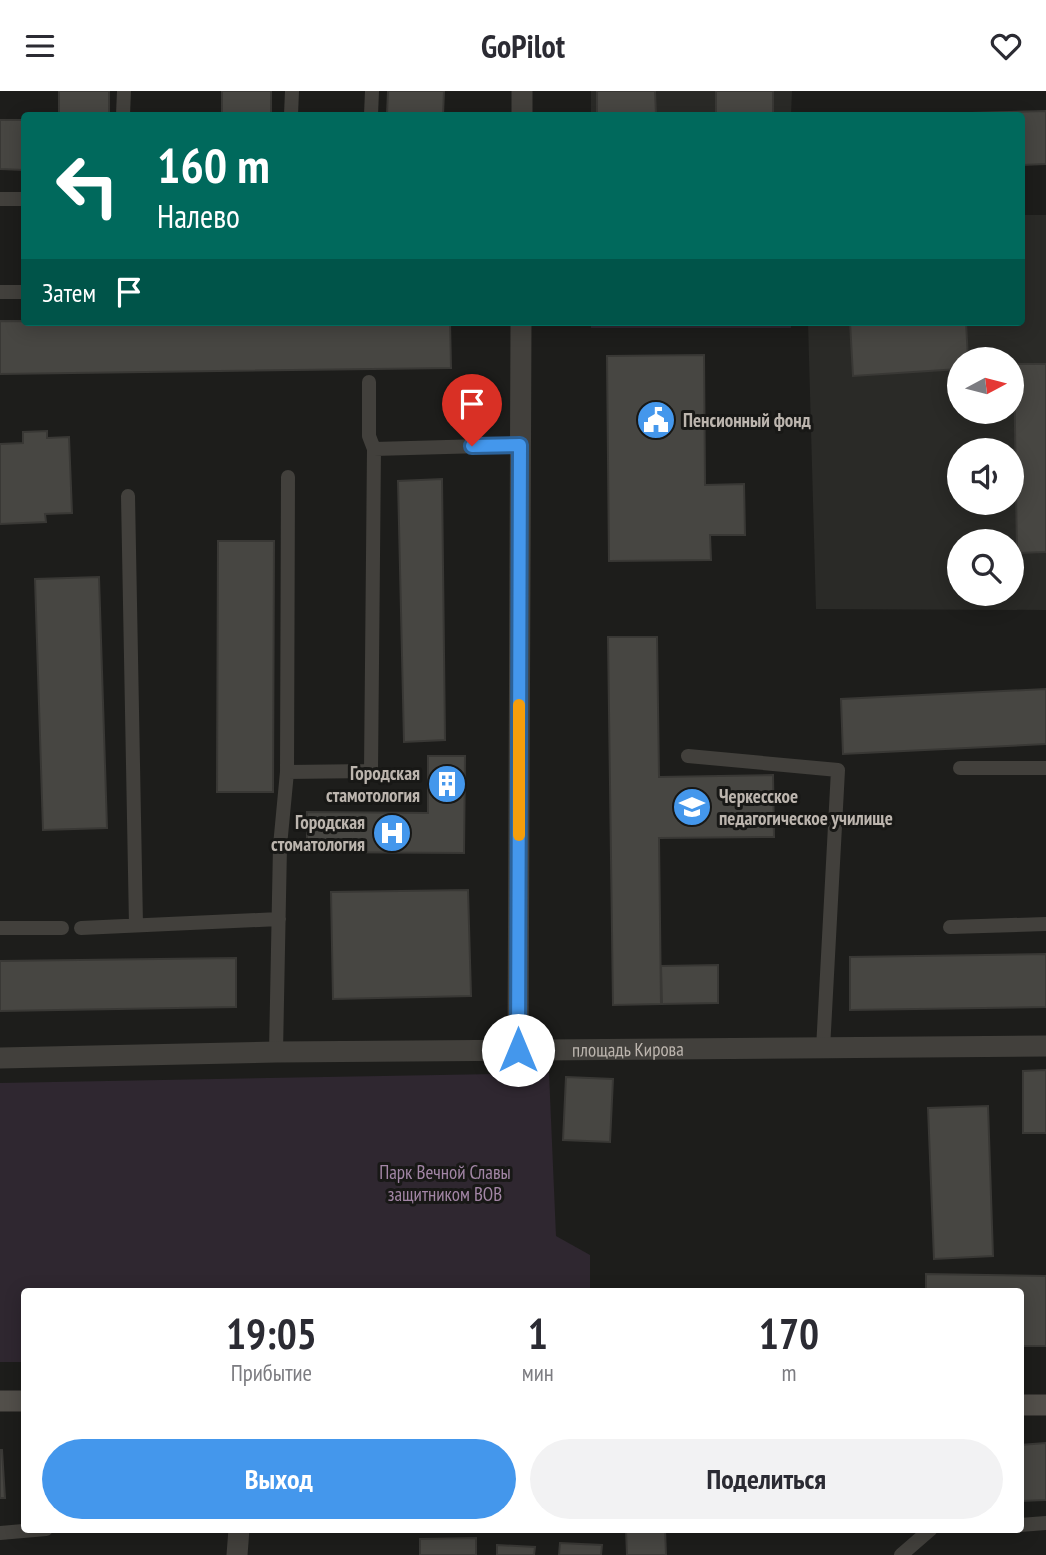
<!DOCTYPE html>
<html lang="ru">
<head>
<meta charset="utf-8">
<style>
	:root { --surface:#fff; --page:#f2f2f3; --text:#2b2b33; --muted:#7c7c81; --accent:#4497ec }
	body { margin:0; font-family:"PT Sans Narrow",sans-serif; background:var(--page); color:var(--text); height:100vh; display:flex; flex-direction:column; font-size:26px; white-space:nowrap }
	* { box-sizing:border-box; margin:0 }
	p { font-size:23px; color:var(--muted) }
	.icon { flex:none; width:38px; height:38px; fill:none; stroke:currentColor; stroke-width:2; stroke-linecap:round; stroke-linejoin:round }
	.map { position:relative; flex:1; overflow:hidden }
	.side { position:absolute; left:21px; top:1197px; width:1003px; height:245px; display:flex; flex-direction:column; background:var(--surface); border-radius:7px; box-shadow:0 4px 18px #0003 }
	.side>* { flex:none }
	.top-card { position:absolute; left:21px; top:21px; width:1004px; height:214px; border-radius:7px; box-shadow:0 4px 18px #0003; background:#00695c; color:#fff; overflow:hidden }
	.needle { width:46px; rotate:83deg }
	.buttons { position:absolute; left:947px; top:256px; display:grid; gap:14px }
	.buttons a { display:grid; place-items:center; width:77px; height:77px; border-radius:50%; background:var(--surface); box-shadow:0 4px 18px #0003; font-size:35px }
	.pin { position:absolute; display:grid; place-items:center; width:60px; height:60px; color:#fff; margin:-72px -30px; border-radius:50% 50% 50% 0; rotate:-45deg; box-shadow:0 0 7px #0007 }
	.pin .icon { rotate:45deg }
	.me { position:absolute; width:77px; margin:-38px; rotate:0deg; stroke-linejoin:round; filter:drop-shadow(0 0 5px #0008) }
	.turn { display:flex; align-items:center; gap:24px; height:147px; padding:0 21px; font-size:32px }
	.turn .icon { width:91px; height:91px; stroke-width:2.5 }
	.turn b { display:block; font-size:49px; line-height:60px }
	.then { display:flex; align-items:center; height:66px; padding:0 21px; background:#0003; gap:14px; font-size:26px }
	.eta { display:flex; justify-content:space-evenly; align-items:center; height:119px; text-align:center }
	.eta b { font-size:42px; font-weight:600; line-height:49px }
	.button { display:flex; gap:14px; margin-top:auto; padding:14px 21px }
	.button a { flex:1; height:80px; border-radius:42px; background:var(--accent); color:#fff; font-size:28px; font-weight:600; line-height:80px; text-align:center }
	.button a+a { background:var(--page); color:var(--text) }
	header { display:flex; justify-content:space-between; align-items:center; height:91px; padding:0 21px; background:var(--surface); font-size:32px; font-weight:600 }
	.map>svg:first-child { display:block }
	.built { fill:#2a2a27; fill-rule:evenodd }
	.green { fill:#2f2730 }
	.building { fill:#474642; stroke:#393835; stroke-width:2 }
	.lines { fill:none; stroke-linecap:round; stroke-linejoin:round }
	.service { stroke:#42403c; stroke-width:14 }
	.minor { stroke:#42403c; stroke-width:21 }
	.tertiary { stroke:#42403c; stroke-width:21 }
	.secondary { stroke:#524f4a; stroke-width:21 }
	.route-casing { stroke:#2c6299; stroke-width:18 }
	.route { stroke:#4497ec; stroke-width:12 }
	.slow { stroke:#f59e0b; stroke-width:12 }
	.labels { text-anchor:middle; stroke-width:6; stroke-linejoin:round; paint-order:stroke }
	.poi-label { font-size:19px; font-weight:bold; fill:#bcb5ae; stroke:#181816; text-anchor:start }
	.street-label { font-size:19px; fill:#bcb5ae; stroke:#181816 }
	.park-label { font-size:19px; fill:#a386a6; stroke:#181816 }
</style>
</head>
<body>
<header><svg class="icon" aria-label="menu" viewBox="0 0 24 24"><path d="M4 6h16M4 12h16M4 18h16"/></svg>GoPilot<svg class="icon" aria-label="heart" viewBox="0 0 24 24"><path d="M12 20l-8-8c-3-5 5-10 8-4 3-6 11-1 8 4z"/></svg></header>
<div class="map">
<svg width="1046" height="1464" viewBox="0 0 1046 1464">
	<rect width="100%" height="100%" fill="#1d1d1b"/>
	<path class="built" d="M591,0H792L791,24H591Z
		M1022,124H1046V519L816,518L808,231H1022ZM959,268H1012V320H959ZM959,359H1012V411H959ZM959,450H1012V502H959Z"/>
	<path class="green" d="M591,231H791V237H591Z
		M549,982L556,1145L590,1164V1200H24V1271H0V992Z"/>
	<path class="building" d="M59,0H109V24H59Z
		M222,0H271V24H222Z
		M388,0H444L443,24H387Z
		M597,0H655L656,24H597Z
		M716,0H773V24H716Z
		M1046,20V73L1022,74V24H895Z
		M0,29H24V79L0,78Z
		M0,230L450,231L451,277L0,283Z
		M850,231H966L968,268H959V278L853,285Z
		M704,264L705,394L744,393L745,444H710L711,469L609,470L607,265Z
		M1014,273H1046V461L1017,462Z
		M47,340V347L69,346L72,422L45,423L46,431L0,433V353L23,352V341Z
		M442,388L445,649L404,651L398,390Z
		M218,450H274L273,701H217Z
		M99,486L107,737L43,739L35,488Z
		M608,546H657L659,686L773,684L774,746L659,747L661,913L613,914Z
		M1046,598V653L843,663L841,608Z
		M428,665H465L464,762L307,761V721L428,722Z
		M468,799L471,905L333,908L331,801Z
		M1046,863V916L850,919V866Z
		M236,867V916L0,920V870Z
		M718,874V912L662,913L661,875Z
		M1046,979V1042H1023V980Z
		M566,986L613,988L610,1051L563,1049Z
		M988,1015L993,1165L934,1168L928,1017Z
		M926,1183L1046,1185V1255H1020V1200H926Z
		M1046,1352V1409L1020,1410V1354Z
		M0,1359H2L5,1407H0Z
		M626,1438H665L666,1464H627Z
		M476,1447V1464H420V1448Z
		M560,1452L602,1454L601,1464H559Z
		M497,1454L535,1456L534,1464H497Z"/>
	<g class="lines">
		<path class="service" d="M123,24L124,0
			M291,24L292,0
			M371,24L372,0
			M0,108H24
			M0,201H24
			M369,291V345L374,358
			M128,405L136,834
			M688,665L838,679L823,958
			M960,677H1046
			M287,681L371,680L374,358L520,354
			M950,836L1046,833
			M0,837H62
			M81,837L279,828
			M276,961L280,755L287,681L288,386
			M1020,1434L1046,1432
			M0,1442L46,1438
			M901,1464L931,1438"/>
		<g class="minor">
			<path id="s1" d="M0,967L276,961L1046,955"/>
			<path d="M237,1464L239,1438"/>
		</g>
		<path class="tertiary" d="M522,24V0
			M518,959L521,231"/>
		<path class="secondary" d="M0,1310H24
			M1020,1314H1046"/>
	</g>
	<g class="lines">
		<defs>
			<path id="route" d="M472,355L520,354L518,959"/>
		</defs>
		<use href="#route" class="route-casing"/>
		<use href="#route" class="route"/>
		<path class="slow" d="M519,744V614"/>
	</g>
	<defs>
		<symbol id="civic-disc" viewBox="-11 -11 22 22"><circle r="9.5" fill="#4497ec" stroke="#181816"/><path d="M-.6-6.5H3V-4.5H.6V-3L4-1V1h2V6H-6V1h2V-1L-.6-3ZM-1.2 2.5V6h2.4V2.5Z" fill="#fff"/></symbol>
		<symbol id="building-disc" viewBox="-11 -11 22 22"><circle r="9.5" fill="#4497ec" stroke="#181816"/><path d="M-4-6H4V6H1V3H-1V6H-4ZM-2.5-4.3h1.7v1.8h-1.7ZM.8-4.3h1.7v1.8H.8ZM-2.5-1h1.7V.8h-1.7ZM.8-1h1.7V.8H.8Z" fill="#fff"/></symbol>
		<symbol id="university-disc" viewBox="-11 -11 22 22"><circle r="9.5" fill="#4497ec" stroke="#181816"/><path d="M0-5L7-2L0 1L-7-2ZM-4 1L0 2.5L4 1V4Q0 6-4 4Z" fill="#fff"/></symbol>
		<symbol id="hospital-disc" viewBox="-11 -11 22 22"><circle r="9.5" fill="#4497ec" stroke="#181816"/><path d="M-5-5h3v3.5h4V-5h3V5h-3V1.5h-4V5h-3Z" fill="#fff"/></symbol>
	</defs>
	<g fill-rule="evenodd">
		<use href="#civic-disc" x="634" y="307" width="44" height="44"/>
		<use href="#building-disc" x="425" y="671" width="44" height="44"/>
		<use href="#university-disc" x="670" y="694" width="44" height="44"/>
		<use href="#hospital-disc" x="370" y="720" width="44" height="44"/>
	</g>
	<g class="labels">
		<g class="poi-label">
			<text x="683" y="336">Пенсионный фонд</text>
			<text x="420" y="689" text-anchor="end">Городская<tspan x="420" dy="22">стамотология</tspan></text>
			<text x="719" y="712">Черкесское<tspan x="719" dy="22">педагогическое училище</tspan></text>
			<text x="365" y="738" text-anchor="end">Городская<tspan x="365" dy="22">стоматология</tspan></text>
		</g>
		<g class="street-label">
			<text dy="7" stroke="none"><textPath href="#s1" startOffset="628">площадь Кирова</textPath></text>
		</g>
		<g class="park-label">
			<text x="445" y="1088">Парк Вечной Славы<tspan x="445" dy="22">защитником ВОВ</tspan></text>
		</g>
	</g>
</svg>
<div class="buttons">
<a><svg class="needle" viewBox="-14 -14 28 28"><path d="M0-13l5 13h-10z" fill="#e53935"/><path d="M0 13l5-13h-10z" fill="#7c7c81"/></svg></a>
<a><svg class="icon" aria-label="sound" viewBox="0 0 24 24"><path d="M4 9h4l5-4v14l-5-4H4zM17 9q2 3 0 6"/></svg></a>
<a><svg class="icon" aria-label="search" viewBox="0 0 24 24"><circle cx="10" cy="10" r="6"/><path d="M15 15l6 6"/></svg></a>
</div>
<div class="pin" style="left:472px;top:355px;background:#d93025"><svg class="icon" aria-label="arrive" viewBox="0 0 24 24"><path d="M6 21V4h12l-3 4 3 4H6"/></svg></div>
<svg class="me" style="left:518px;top:959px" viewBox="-20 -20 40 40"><circle r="19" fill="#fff"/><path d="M0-13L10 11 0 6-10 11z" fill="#4497ec"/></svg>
<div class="top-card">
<div class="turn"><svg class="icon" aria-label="left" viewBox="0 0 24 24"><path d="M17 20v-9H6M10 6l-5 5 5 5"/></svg><div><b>160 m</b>Налево</div></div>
<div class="then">Затем<svg class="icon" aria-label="arrive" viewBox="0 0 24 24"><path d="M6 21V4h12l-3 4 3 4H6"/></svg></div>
</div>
<section class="side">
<div class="eta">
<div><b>19:05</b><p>Прибытие</p></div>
<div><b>1</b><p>мин</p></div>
<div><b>170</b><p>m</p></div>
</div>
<div class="button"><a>Выход</a><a>Поделиться</a></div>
</section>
</div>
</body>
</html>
